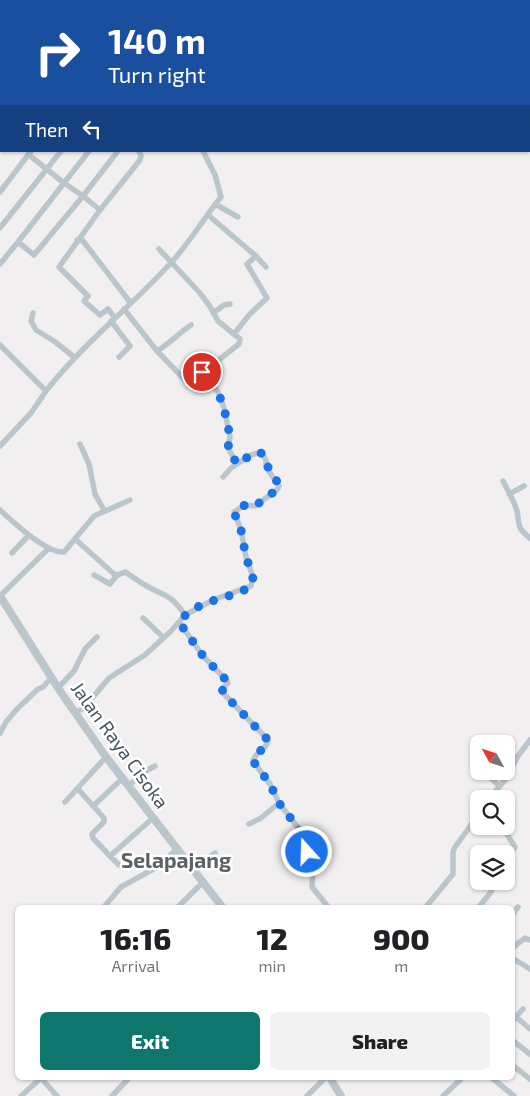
<!DOCTYPE html>
<html lang="en">
<head>
<meta charset="utf-8">
<style>
	:root { --surface:#fff; --page:#f2f2f2; --text:#202124; --muted:#757577; --accent:#0f766e }
	body { margin:0; font-family:"Exo 2",sans-serif; background:var(--page); color:var(--text); height:100vh; display:flex; flex-direction:column; font-size:19px; white-space:nowrap }
	* { box-sizing:border-box; margin:0 }
	p { font-size:16px; color:var(--muted) }
	.icon { flex:none; width:28px; height:28px; fill:none; stroke:currentColor; stroke-width:2; stroke-linecap:round; stroke-linejoin:round }
	.map { position:relative; flex:1; overflow:hidden }
	.sheet { position:absolute; left:15px; top:905px; width:500px; height:175px; display:flex; flex-direction:column; background:var(--surface); border-radius:8px; box-shadow:0 1px 4px #0004 }
	.sheet>* { flex:none }
	.guide { position:absolute; left:0px; top:0px; width:530px; height:152px; box-shadow:0 1px 4px #0004; background:#1a4fa0; color:#fff; overflow:hidden }
	.needle { width:32px; rotate:310deg }
	.tools { position:absolute; left:470px; top:735px; display:grid; gap:10px }
	.tools a { display:grid; place-items:center; width:45px; height:45px; border-radius:8px; background:var(--surface); box-shadow:0 1px 4px #0004; font-size:25px }
	.pin { position:absolute; display:grid; place-items:center; width:42px; height:42px; color:#fff; margin:-21px; border:2px solid #fff; border-radius:50%; box-shadow:0 1px 5px #0007 }
	.me { position:absolute; width:55px; margin:-28px; rotate:340deg; stroke-linejoin:round; filter:drop-shadow(0 0 4px #0008) }
	.turn { display:flex; align-items:center; gap:18px; height:105px; padding:0 25px; font-size:22px }
	.turn .icon { width:65px; height:65px; stroke-width:2.5 }
	.turn b { display:block; font-size:35px; line-height:42px }
	.then { display:flex; align-items:center; height:48px; padding:0 25px; background:#0003; gap:10px; font-size:19px }
	.eta { display:flex; justify-content:space-evenly; align-items:center; height:85px; text-align:center }
	.eta b { font-size:30px; font-weight:800; line-height:35px }
	.primary-button { display:flex; gap:10px; margin-top:auto; padding:10px 25px }
	.primary-button a { flex:1; height:58px; border-radius:8px; background:var(--accent); color:#fff; font-size:20px; font-weight:800; line-height:58px; text-align:center }
	.primary-button a+a { background:var(--page); color:var(--text) }
	.map>svg:first-child { display:block }
	.lines { fill:none; stroke-linecap:round; stroke-linejoin:round }
	.river { stroke:#8de2ea; stroke-width:9 }
	.minor { stroke:#bbc6cc; stroke-width:5.5 }
	.tertiary { stroke:#bbc6cc; stroke-width:8 }
	.route { stroke:#1a73e8; stroke-width:9; stroke-dasharray:0 16.2 }
	.labels { text-anchor:middle; stroke-width:5; stroke-linejoin:round; paint-order:stroke }
	.street-label { font-size:19px; fill:#48555c; stroke:#fff }
	.quarter-label { font-size:21px; font-weight:bold; fill:#5c6164; stroke:#fff }
</style>
</head>
<body>
<div class="map">
<svg width="530" height="1096" viewBox="0 0 530 1096">
	<rect width="100%" height="100%" fill="#f2eff0"/>
	<g class="lines">
		<path class="river" d="M219,0V1
			M300,0L302,1
			M265,1L268,0
			M529,93L530,94"/>
		<path class="minor" d="M6,0L8,1
			M44,0L45,1
			M81,0L82,1
			M126,0L127,1
			M53,1L54,0
			M152,1L153,0
			M0,23L1,24
			M0,59L1,60
			M29,155L64,183L89,151
			M0,192L31,151
			M215,204L238,217
			M100,210L59,267L88,296L84,301L100,315L108,309L115,318
			M208,215L256,256L266,267
			M0,228L61,151
			M77,240L83,241L130,302
			M18,242L64,183L83,196L118,151
			M159,249L199,292L209,305L218,321L240,339L239,344L211,366L186,381L157,351C169,344 179,333 191,325
			M0,264L18,242L34,255L83,196L100,210L140,160L141,156L139,151
			M124,309L157,351
			M33,313L31,321L36,330L54,341L74,357
			M213,313L224,305L230,304
			M111,321L130,346L119,357
			M234,334L250,314L267,298L247,264L256,256
			M0,345L46,391L31,413L0,446
			M202,372L218,392L224,408L230,437L228,448L237,464L231,468L223,477
			M46,391C83,344 127,310 167,267C188,246 202,220 221,197L215,175L203,151
			M80,444L89,464L95,494L104,510
			M503,481C508,491 514,501 517,511C520,525 516,527 530,538
			M509,494L524,486
			M0,510C13,522 47,554 64,552L94,516L130,500
			M75,539L114,574L118,575L125,572C132,576 138,581 145,585C165,597 170,593 185,615
			M12,553L29,535
			M94,575L110,584L117,575
			M0,596L49,548
			M143,618L163,637
			M179,622L203,656L227,681L228,683L222,689L224,694L268,740C268,749 255,751 253,761L270,784L279,803L299,829L313,868L312,887L329,908
			M58,688L74,671L85,649L97,637
			M75,712L83,709L109,678L145,655L171,631L185,615L213,600L251,586L253,577L246,557L241,530L234,512L245,505L255,506L277,490L279,486L266,467V460L261,452L251,455L237,464
			M0,733L6,722L17,709L38,689L43,687L51,678
			M478,766H479
			M484,771L499,786
			M129,786L142,773L155,766
			M78,789L104,818V822L92,834L93,838L110,856
			M489,799L505,780L518,756L530,740
			M65,802L106,757
			M93,806L123,778
			M249,824L261,818L279,803
			M502,826L515,847L506,861
			M119,865L110,856L153,818
			M192,868L215,853
			M103,908L121,887L157,867L178,848
			M177,908L203,882
			M425,908L453,874V852L455,847L479,814
			M478,908L491,892L493,881
			M512,915L518,907
			M512,948L525,938L530,940
			M512,958L530,969
			M516,1017L530,1029
			M512,1021L523,1009
			M512,1040L530,1054
			M512,1065L530,1079
			M41,1078L57,1096
			M492,1078L514,1096
			M21,1096L41,1078
			M112,1096L129,1078
			M307,1096L325,1078
			M443,1096L462,1078"/>
		<path class="tertiary" d="M0,596L58,688L106,757L223,908
			M330,1078L341,1096"/>
	</g>
	<g class="lines">
		<path class="route" d="M202,372L218,392L224,408L230,436L228,448L237,464L251,455L260,452L266,458C267,473 277,476 279,488L255,506L245,505L234,512L241,530L246,557L253,577L251,586C231,600 198,598 179,622L203,656L227,681L228,683L222,689L224,694L268,740C268,749 255,751 253,761L270,784L279,803L299,829L307,852"/>
	</g>
	<g class="labels">
		<g class="street-label">
			<text transform="translate(120 745) rotate(54)" y="7">Jalan Raya Cisoka</text>
		</g>
		<g class="quarter-label">
			<text x="176" y="868">Selapajang</text>
		</g>
	</g>
</svg>
<div class="tools">
<a><svg class="needle" viewBox="-14 -14 28 28"><path d="M0-13l5 13h-10z" fill="#e53935"/><path d="M0 13l5-13h-10z" fill="#757577"/></svg></a>
<a><svg class="icon" aria-label="search" viewBox="0 0 24 24"><circle cx="10" cy="10" r="6"/><path d="M15 15l6 6"/></svg></a>
<a><svg class="icon" aria-label="layers" viewBox="0 0 24 24"><path d="M12 4l9 5-9 5-9-5zM3 14l9 5 9-5"/></svg></a>
</div>
<div class="pin" style="left:202px;top:372px;background:#d93025"><svg class="icon" aria-label="arrive" viewBox="0 0 24 24"><path d="M6 21V4h12l-3 4 3 4H6"/></svg></div>
<svg class="me" style="left:307px;top:852px" viewBox="-20 -20 40 40"><circle r="17" fill="#1a73e8" stroke="#fff" stroke-width="3"/><path d="M0-11L8 9 0 5-8 9z" fill="#fff"/></svg>
<div class="guide">
<div class="turn"><svg class="icon" aria-label="right" viewBox="0 0 24 24"><path d="M7 20v-9h11M14 6l5 5-5 5"/></svg><div><b>140 m</b>Turn right</div></div>
<div class="then">Then<svg class="icon" aria-label="left" viewBox="0 0 24 24"><path d="M17 20v-9H6M10 6l-5 5 5 5"/></svg></div>
</div>
<section class="sheet">
<div class="eta">
<div><b>16:16</b><p>Arrival</p></div>
<div><b>12</b><p>min</p></div>
<div><b>900</b><p>m</p></div>
</div>
<div class="primary-button"><a>Exit</a><a>Share</a></div>
</section>
</div>
</body>
</html>
